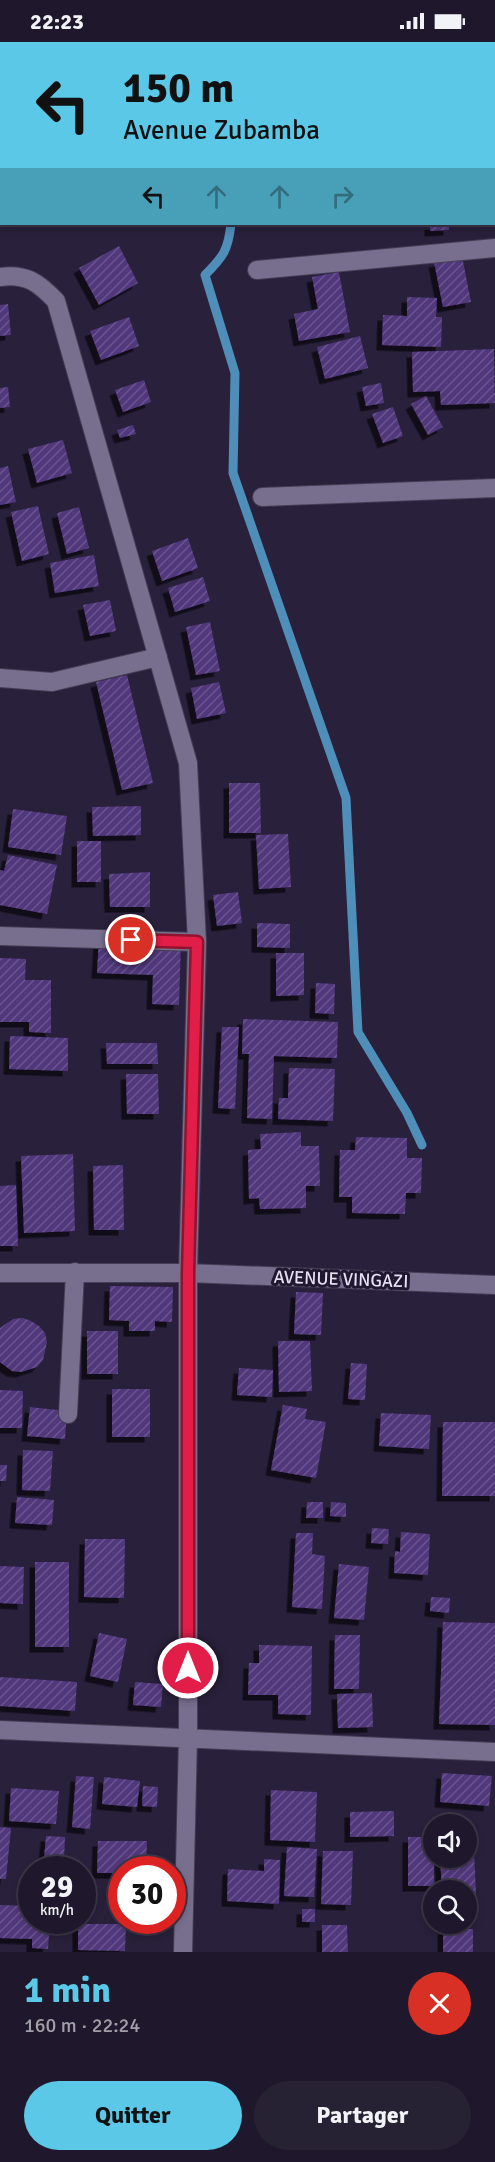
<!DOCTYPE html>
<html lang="fr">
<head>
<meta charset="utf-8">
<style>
	:root { --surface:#1f182c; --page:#272134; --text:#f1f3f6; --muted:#a1a0a9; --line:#3c3748; --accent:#5ac8e6 }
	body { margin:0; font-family:Signika,sans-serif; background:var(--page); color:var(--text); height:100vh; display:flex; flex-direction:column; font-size:22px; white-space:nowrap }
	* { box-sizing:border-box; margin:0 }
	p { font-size:20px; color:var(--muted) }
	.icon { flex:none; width:33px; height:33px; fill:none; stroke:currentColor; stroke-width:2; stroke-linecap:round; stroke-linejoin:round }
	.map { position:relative; height:1910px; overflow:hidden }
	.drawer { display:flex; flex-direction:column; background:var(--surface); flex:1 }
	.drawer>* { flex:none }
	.banner { position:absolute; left:0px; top:0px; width:495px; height:183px; box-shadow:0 3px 9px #0003,0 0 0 2px var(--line); background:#5ac8e6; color:#111; overflow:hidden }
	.buttons { position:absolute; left:423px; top:1772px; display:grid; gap:12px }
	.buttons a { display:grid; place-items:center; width:54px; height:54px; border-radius:50%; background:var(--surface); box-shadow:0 3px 9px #0003,0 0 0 2px var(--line); font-size:30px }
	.speed { position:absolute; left:18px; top:1814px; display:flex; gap:12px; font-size:30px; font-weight:700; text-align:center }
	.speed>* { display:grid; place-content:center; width:78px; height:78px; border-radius:50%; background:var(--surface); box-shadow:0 3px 9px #0003,0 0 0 2px var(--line); line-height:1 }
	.speed small { font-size:15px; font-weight:400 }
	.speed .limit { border:9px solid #d22; background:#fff; color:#111 }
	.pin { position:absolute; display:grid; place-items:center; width:51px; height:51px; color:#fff; margin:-26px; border:3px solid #fff; border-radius:50%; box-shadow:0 2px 6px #0007 }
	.me { position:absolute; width:66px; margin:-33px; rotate:0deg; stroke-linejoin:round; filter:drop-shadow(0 0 4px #0008) }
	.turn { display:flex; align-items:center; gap:21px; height:126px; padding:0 24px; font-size:27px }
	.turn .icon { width:78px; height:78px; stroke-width:2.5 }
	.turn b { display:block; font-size:42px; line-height:51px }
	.lanes { display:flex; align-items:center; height:57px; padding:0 24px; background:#0003; justify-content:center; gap:30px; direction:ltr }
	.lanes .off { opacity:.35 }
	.round { display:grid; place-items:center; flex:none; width:63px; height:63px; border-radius:32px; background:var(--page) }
	.head { display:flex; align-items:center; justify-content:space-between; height:102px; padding:0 24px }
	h1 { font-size:36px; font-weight:800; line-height:45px; color:var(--accent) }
	.cta { display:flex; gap:12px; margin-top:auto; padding:12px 24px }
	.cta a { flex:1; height:69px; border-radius:36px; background:var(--accent); color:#111; font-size:24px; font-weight:800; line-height:69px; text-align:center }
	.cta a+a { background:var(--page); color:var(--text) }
	.status { display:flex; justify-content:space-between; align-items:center; height:42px; padding:0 30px; background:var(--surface); direction:ltr }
	.status svg { height:16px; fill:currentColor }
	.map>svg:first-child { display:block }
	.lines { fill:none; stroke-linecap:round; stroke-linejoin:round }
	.stream { stroke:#4e8eb8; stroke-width:9 }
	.building { fill:url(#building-hatch); filter:url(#shadow) }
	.minor-casing { stroke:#453d53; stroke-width:20 }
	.minor { stroke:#786f8e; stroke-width:18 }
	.route-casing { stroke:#92132f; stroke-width:15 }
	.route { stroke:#e11d48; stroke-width:10 }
	.labels { text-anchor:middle; stroke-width:6; stroke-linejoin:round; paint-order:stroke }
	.street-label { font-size:18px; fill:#e5e0f2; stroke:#201730 }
</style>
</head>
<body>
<div class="status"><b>22:23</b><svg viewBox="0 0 49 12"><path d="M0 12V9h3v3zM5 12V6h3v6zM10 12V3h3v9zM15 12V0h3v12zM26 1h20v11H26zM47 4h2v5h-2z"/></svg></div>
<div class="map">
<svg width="495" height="1910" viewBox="0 0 495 1910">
	<defs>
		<pattern id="building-hatch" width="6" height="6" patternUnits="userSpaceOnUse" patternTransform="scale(1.5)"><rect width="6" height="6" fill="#51377c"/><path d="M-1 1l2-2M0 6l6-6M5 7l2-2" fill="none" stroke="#6a548f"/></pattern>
		<filter id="shadow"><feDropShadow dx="-5.5" dy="5.5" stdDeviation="0" flood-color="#0009"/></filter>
	</defs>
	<rect width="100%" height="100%" fill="#29203b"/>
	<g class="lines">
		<path class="stream" d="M174,0L177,2
			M231,182C228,208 224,214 205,233L235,331L233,431L346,756L358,990L407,1071L422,1103"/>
	</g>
	<path class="building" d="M430,182H449V188L430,189Z
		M119,204L138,241L99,263L79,226Z
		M462,214L471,260L443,265L434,220Z
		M339,230L350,290L299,299L294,272L318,267L312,235Z
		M407,255L437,256L436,275H442L441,305L382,303L383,273L407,274Z
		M8,262L11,293L0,294V263Z
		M129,275L139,304L101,318L90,289Z
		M360,294L368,326L325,337L317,305Z
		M494,307L495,361L441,363L440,349L413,350L412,310Z
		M144,338L151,360L123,370L115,348Z
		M381,341L384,361L366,364L362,345Z
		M8,345L10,365L0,366V346Z
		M426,354L443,385L428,393L411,362Z
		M393,365L403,394L383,401L372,372Z
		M133,383L136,392L120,396L117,388Z
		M63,398L72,431L37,441L28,407Z
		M8,424L16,460L0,463V426Z
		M38,464L49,512L22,519L11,470Z
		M79,465L89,506L67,512L57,471Z
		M188,496L198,526L162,539L152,509Z
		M94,513L99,544L55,551L50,521Z
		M203,535L210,559L175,570L168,546Z
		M110,558L116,589L90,594L83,563Z
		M210,580L220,629L196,633L186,585Z
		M127,633L153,741L122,748L96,640Z
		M219,640L226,671L197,677L191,646Z
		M229,741H260L261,791H229Z
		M141,764V793L93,794L92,765Z
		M13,767L67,774L61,813L8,805Z
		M288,792L291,845L259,847L256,793Z
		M77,799H101V840H77Z
		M8,813L57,823L47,872L0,863V828L4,829Z
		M150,830V865H110L109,832Z
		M238,850L242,881L217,884L213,853Z
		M257,881L290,882V906L257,905Z
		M99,897L181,900L179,963L152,962L153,933L97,931Z
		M276,911H304V953L276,954Z
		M0,916L26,917L25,938H51V991L29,990V980H0Z
		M316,941L335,942L334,972L315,971Z
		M243,977L338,980L337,1016L274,1014L272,1077L247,1076L249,1012H242Z
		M222,985H239L235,1067L218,1066Z
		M10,994L68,996V1029L9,1027Z
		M106,1001H157L158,1022H107Z
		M289,1026L335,1027L333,1079L278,1077L279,1056H288Z
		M126,1032H158L159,1072H127Z
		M301,1090V1104H319L320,1144H306V1166L260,1167L259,1156L249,1157L248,1108L261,1107L260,1092Z
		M356,1095L407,1096V1116H422L421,1151H406L405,1172L352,1171V1155H339L340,1108H355Z
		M73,1112L75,1189L24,1191L21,1114Z
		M123,1123L124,1188H94L93,1124Z
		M16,1143L18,1204H0V1144Z
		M110,1244L173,1245L172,1280L155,1279V1289H129V1279L109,1278Z
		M296,1250L323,1251L321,1293L294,1292Z
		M23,1276L31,1279L39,1284L45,1291L47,1300L43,1318L37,1325L21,1330L12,1329L0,1320V1286L13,1277Z
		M87,1289H118V1332H87Z
		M278,1299H310L312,1349L279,1350Z
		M351,1321L367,1322L365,1358L348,1357Z
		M239,1326L273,1328L272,1355L237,1353Z
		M112,1347H150V1395H112Z
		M0,1348L23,1349L22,1386H0Z
		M283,1363L307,1367L305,1377L326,1380L316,1436L271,1428Z
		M30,1365L67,1369L65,1397L27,1394Z
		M381,1371L431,1373L429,1407L379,1404Z
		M443,1380H495V1454H442Z
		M23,1408L53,1409L50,1449L22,1448Z
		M0,1423H7L6,1439H0Z
		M17,1455L54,1458L52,1483L15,1481Z
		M307,1460H323V1476H306Z
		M331,1460L346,1461V1475L330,1474Z
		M372,1486L389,1487L388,1502L371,1501Z
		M401,1490L430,1492L428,1533L394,1531L395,1509L400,1510Z
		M296,1491H313L312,1512L325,1514L322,1567L292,1565Z
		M85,1497H125L124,1556L84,1555Z
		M35,1520H69V1605H35Z
		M339,1522L369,1525L364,1578L334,1576Z
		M0,1524L24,1525L23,1562L0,1561Z
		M431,1555L450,1556L449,1571L430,1569Z
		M443,1580L495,1581V1683L439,1682Z
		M99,1591L127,1597L118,1640L90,1634Z
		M335,1593H360L359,1647H334Z
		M259,1603L312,1604L311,1673L278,1672V1653H248L249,1621H259Z
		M0,1635L77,1640L75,1669L0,1664Z
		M135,1640L163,1642L161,1665L133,1663Z
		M372,1651L373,1685L338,1686L337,1652Z
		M442,1731L492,1734L489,1764L440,1760Z
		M76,1734L94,1735L90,1787L72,1785Z
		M104,1735L140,1739L137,1765L102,1762Z
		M143,1744L158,1745L157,1765L142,1764Z
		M11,1746L59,1749L56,1782L9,1779Z
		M271,1748L317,1750L315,1800L270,1798Z
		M394,1769V1794L350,1795V1770Z
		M0,1785L11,1786L6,1837H0Z
		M473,1789L477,1873L466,1874V1848H442L440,1815H466V1790Z
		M46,1794L65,1795L64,1818L44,1817Z
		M408,1795H434V1844H408Z
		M98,1799H147L146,1827H122V1831H97Z
		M287,1805L317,1807L314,1855L284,1854Z
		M323,1809H353L351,1863L321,1862Z
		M264,1817L280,1818L279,1862L227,1859L228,1827L264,1829Z
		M82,1853H88V1876H82Z
		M0,1863L32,1864V1878H50L48,1907L32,1906V1897L0,1896Z
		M302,1867H315V1880H302Z
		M78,1882H126L125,1909L78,1908Z
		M322,1883H347L348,1910H322Z
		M443,1887H473V1910H443Z"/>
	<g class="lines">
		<defs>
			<path id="minor" d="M407,0L408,2
				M494,151L495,154
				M257,228L495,206
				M0,235C26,231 39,241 56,259L188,721L197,900L188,1231V1695L183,1910
				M262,455L495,446
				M0,636L52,640L158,615
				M0,894L197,900
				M0,1231H188L495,1243
				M68,1372L75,1230
				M0,1688L495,1710"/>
		</defs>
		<use href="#minor" class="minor-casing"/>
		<use href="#minor" class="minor"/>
	</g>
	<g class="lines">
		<defs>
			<path id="route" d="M131,898L197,900L188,1231V1626"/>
		</defs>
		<use href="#route" class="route-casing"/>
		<use href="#route" class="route"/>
	</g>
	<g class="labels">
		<g class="street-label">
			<text transform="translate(341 1237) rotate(2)" y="6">AVENUE VINGAZI</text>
		</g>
	</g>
</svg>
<div class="buttons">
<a><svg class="icon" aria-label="sound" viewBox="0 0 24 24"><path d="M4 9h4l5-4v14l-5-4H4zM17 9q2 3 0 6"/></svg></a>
<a><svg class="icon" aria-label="search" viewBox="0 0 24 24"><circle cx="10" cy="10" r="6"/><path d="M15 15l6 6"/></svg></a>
</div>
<div class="speed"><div>29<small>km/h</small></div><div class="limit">30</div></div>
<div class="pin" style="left:131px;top:898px;background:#d93025"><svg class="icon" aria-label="arrive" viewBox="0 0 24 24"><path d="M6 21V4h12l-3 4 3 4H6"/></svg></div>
<svg class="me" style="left:188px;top:1626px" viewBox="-20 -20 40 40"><circle r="17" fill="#e11d48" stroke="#fff" stroke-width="3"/><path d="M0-11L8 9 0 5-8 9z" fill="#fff"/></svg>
<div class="banner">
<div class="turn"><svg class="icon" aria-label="left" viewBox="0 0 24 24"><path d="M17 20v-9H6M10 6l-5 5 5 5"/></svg><div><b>150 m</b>Avenue Zubamba</div></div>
<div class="lanes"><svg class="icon" aria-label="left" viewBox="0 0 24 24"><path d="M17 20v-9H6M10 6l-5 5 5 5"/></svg><svg class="icon off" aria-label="ahead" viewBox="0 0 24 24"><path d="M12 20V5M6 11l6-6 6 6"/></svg><svg class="icon off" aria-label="ahead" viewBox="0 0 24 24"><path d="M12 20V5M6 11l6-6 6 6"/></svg><svg class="icon off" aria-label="right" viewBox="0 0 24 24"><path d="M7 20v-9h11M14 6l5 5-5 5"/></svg></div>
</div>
</div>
<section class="drawer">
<div class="head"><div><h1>1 min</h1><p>160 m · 22:24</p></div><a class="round" style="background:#d93025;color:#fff"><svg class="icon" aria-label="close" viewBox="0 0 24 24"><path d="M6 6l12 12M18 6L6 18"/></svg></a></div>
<div class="cta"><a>Quitter</a><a>Partager</a></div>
</section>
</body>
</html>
